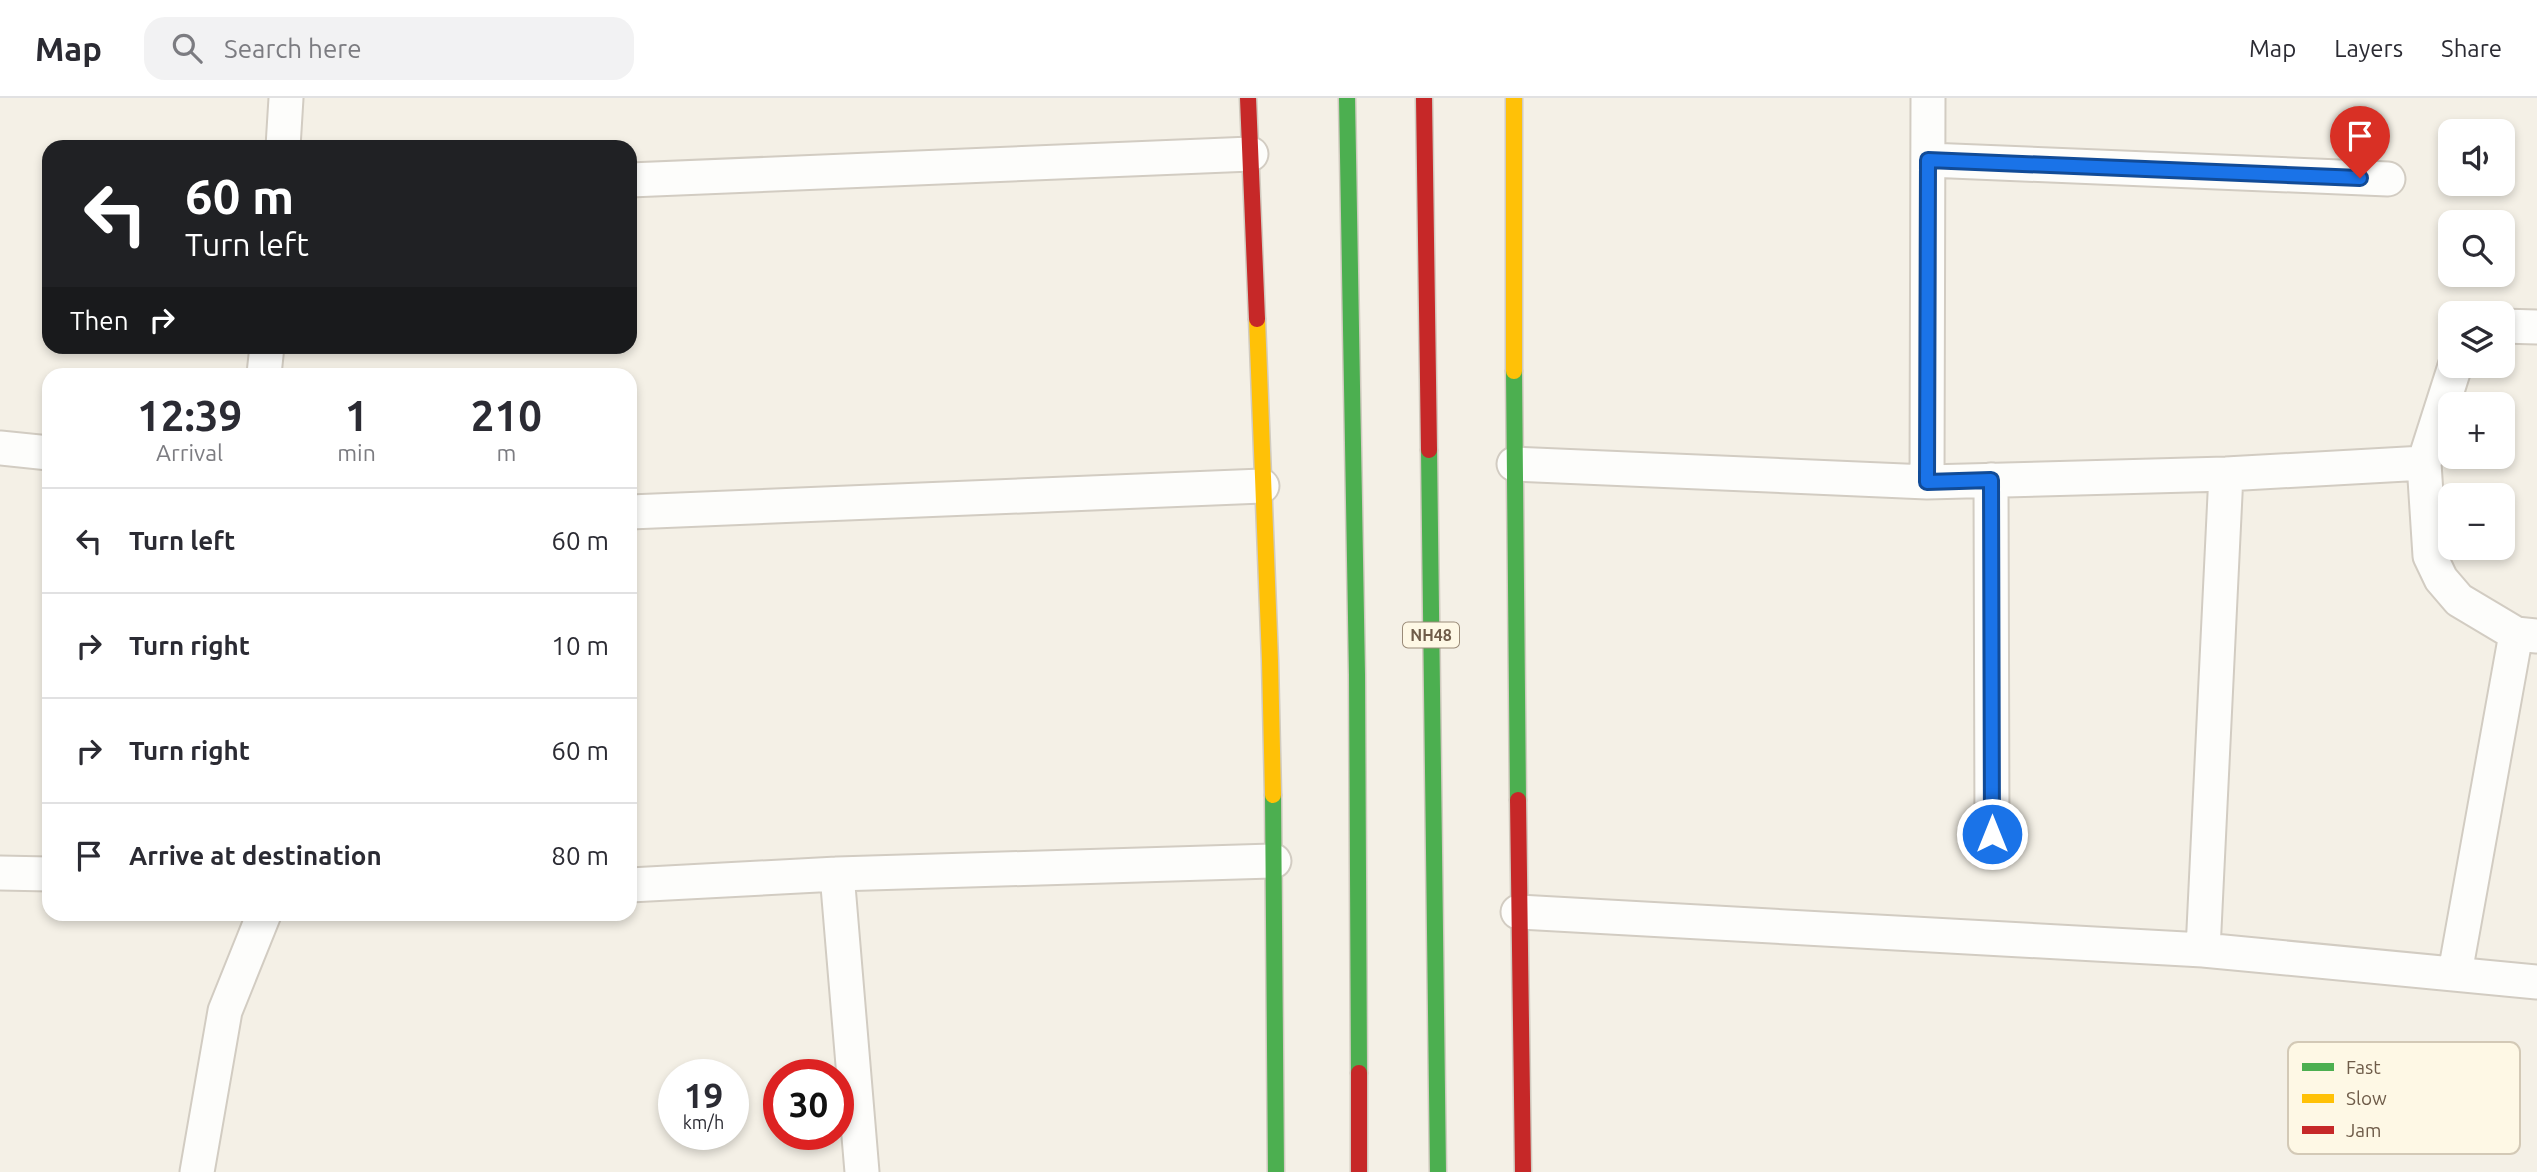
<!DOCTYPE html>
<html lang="en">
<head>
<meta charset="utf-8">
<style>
	:root { --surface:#fff; --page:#f2f2f3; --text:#2b2b33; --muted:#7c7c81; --line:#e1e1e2 }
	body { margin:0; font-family:Ubuntu,sans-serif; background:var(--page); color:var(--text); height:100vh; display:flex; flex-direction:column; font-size:26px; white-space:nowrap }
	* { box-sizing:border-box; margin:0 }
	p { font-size:23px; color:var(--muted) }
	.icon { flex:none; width:38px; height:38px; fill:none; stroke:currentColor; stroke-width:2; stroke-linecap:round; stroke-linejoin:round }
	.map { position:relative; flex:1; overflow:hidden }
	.details { position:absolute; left:42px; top:270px; width:595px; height:553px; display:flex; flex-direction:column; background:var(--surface); border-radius:21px; box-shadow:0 4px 10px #0003 }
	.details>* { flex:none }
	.guide { position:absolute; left:42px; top:42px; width:595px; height:214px; border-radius:21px; box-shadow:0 4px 10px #0003; background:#202124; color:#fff; overflow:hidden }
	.buttons { position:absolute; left:2438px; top:21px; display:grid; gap:14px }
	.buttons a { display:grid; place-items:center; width:77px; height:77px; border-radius:14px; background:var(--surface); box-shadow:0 4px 10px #0003; font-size:35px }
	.speed { position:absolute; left:658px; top:961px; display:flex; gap:14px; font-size:35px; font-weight:700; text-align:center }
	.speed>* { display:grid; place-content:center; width:91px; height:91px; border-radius:50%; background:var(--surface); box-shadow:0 4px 10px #0003; line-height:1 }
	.speed small { font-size:18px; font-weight:400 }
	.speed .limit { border:10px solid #d22; background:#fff; color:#111 }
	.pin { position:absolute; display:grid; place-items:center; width:60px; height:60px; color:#fff; margin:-72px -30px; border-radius:50% 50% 50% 0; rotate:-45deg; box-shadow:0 0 7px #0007 }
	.pin .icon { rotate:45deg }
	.me { position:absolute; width:77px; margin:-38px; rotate:0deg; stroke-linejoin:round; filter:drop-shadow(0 0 5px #0008) }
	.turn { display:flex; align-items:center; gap:24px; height:147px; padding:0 28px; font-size:32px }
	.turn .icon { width:91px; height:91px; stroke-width:2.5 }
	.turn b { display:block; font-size:49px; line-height:60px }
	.then { display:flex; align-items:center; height:66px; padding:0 28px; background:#0003; gap:14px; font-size:26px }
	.eta { display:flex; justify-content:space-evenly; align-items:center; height:119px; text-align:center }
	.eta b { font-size:42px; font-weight:600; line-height:49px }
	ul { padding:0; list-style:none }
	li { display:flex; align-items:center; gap:21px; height:105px; padding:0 28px; border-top:2px solid var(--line) }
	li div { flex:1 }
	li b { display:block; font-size:26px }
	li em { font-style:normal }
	header { display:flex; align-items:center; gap:42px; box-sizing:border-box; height:98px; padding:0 35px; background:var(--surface); border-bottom:2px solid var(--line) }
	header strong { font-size:33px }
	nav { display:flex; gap:38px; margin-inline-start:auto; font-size:24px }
	.search { width:490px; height:63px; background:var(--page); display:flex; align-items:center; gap:18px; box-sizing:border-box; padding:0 24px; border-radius:21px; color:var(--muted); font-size:26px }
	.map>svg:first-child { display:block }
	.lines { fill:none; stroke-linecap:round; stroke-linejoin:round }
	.street-casing { stroke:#d2ccc2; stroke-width:37 }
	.fast-casing { stroke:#d1cbc0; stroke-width:19 }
	.slow-casing { stroke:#d1cbc0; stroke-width:19 }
	.jam-casing { stroke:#d1cbc0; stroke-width:19 }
	.street { stroke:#fdfdfb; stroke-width:33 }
	.fast { stroke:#4caf50; stroke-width:16 }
	.slow { stroke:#ffc107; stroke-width:16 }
	.jam { stroke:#c62828; stroke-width:16 }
	.route-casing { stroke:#114b97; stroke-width:18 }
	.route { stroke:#1a73e8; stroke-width:12 }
	.labels { text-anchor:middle; stroke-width:6; stroke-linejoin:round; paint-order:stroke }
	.shield { fill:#fef8e5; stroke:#9a8b78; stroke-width:2 }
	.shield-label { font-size:16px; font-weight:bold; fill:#6f5c49 }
	.key { fill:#fef8e5; stroke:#d3c9b6; stroke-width:2 }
	.key-label { font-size:19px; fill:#6f5c49 }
</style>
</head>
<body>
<header>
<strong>Map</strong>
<div class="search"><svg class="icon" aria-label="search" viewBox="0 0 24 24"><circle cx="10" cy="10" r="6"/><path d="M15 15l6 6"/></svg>Search here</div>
<nav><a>Map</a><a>Layers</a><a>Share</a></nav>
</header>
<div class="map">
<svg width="2537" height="1074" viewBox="0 0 2537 1074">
	<rect width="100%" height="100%" fill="#f4f0e6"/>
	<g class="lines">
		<defs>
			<path id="street" d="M283,49L286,0
				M1928,62L2388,81
				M630,82L1251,56
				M2502,228L2537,229
				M2455,268L2424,365L2430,458L2441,481L2459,502L2516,536
				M264,276L267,248
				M0,350L49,355
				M1514,366L1927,384L2226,376L2424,365
				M1991,382L1992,736
				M1927,384L1928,0
				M630,414L1262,388
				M0,775L49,776
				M837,776L862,1074
				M630,787L837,776L1274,763
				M1518,814L2203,852L2537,884
				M2203,852L2226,376
				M2455,875L2516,536L2537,538
				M197,1074L225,913L264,816"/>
			<path id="fast" d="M1347,0L1357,577L1359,975
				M1514,273L1518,702
				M1429,352L1438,1074
				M1273,697L1276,1074"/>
			<path id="slow" d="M1514,0V273
				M1257,221L1270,563L1273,697"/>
			<path id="jam" d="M1248,0L1257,221
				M1424,0L1429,352
				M1518,702L1523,1074
				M1359,975V1074"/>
		</defs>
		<use href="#street" class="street-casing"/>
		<use href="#fast" class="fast-casing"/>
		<use href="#slow" class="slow-casing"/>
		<use href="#jam" class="jam-casing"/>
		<use href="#street" class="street"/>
		<use href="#fast" class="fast"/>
		<use href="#slow" class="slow"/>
		<use href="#jam" class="jam"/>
	</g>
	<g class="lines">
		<defs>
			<path id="route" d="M1992,736L1991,382L1927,384L1928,62L2360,80"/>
		</defs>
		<use href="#route" class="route-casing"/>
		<use href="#route" class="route"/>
	</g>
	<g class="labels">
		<rect class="shield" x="1403" y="524.5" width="56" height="25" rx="5"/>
		<g class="shield-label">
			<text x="1431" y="543">NH48</text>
		</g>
	</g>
	<rect x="2288" y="944" width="232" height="112" rx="10" class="key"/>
	<rect x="2302" y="965" width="32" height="8" fill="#4caf50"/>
	<rect x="2302" y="996" width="32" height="9" fill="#ffc107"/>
	<rect x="2302" y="1028" width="32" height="8" fill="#c62828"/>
	<g class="key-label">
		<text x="2346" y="976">Fast</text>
		<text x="2346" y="1007">Slow</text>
		<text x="2346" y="1039">Jam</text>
	</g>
</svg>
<div class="buttons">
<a><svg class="icon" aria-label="sound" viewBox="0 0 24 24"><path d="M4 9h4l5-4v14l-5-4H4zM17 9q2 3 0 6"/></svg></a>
<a><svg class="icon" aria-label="search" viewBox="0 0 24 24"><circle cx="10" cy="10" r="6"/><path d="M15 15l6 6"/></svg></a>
<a><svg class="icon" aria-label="layers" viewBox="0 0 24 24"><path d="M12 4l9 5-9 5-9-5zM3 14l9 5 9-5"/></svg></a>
<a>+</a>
<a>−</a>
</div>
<div class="speed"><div>19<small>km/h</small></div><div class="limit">30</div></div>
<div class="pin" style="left:2360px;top:80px;background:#d93025"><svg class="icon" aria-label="arrive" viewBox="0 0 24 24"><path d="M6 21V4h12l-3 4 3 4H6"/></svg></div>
<svg class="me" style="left:1992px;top:736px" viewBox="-20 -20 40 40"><circle r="17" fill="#1a73e8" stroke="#fff" stroke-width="3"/><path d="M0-11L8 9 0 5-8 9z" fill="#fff"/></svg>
<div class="guide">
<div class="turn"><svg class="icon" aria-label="left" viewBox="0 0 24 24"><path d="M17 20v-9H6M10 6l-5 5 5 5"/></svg><div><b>60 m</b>Turn left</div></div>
<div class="then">Then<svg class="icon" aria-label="right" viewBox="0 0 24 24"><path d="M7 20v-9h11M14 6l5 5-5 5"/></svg></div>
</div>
<section class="details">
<div class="eta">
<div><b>12:39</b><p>Arrival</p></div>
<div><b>1</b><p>min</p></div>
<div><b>210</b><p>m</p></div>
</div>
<ul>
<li><svg class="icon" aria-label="left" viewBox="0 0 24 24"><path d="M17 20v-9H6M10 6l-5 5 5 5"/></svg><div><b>Turn left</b></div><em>60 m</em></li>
<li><svg class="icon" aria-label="right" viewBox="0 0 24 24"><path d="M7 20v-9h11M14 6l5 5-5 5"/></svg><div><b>Turn right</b></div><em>10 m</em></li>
<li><svg class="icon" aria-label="right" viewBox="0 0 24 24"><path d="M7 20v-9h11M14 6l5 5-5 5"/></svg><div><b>Turn right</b></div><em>60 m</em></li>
<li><svg class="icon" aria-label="arrive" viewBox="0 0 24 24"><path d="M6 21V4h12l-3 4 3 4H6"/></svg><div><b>Arrive at destination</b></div><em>80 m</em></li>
</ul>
</section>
</div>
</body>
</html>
